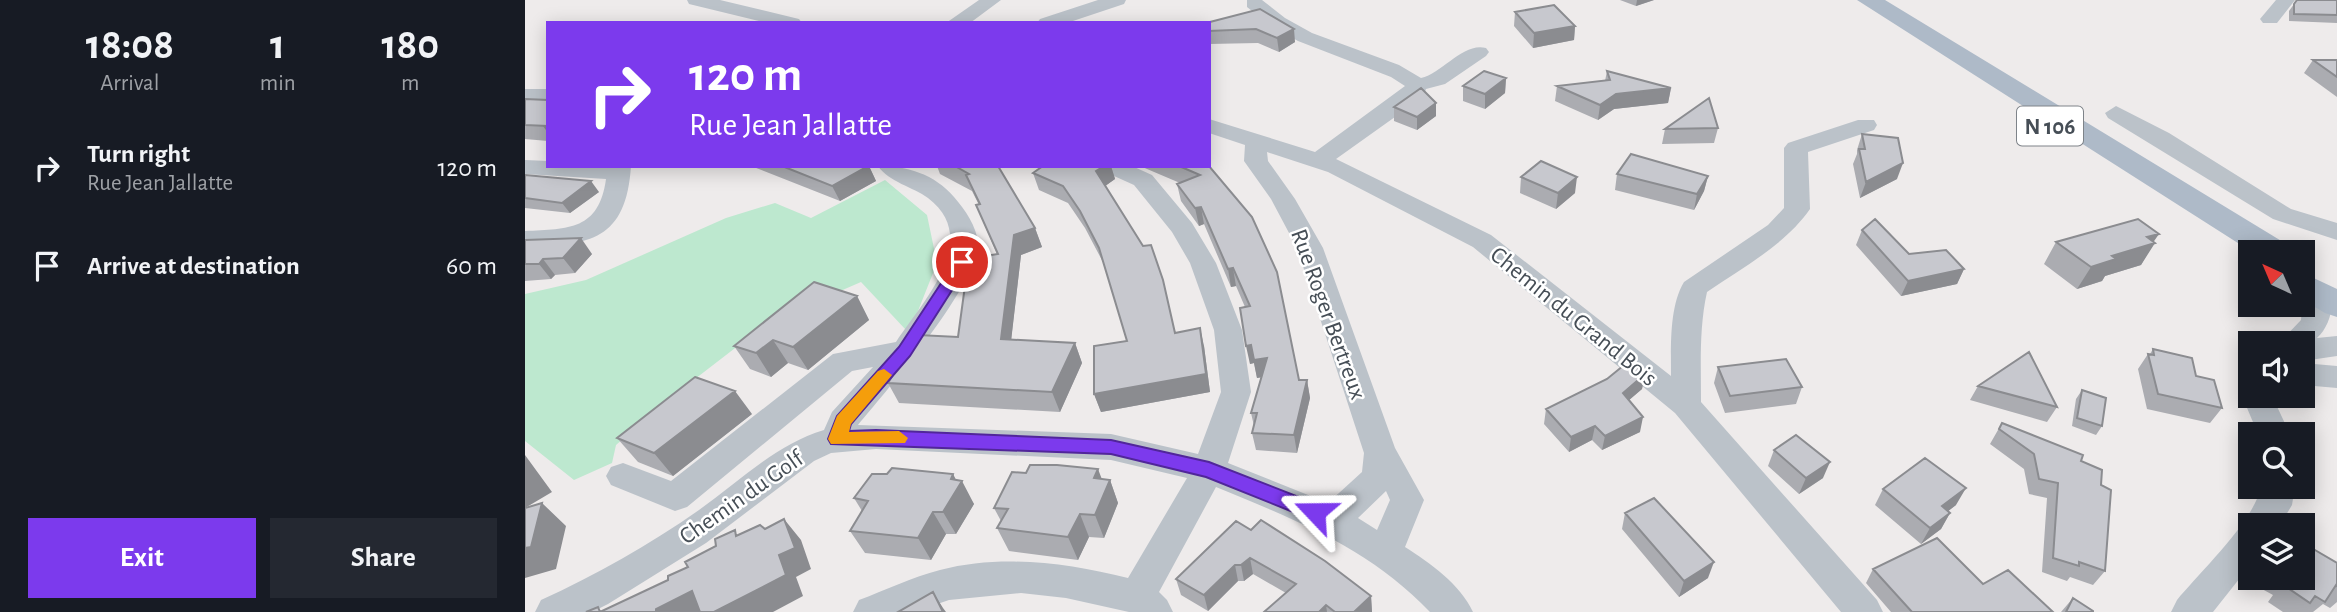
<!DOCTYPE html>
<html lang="en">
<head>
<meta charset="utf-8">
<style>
	:root { --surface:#171b24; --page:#242831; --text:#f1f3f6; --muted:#9ea1a6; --accent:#7c3aed }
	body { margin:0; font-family:"Alegreya Sans",sans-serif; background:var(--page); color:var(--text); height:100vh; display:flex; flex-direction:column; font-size:26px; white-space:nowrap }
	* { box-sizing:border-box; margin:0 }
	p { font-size:23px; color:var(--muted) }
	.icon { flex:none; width:38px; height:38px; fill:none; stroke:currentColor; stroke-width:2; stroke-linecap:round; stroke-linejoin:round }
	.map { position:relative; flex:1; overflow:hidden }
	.details { display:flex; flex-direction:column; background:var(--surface); width:525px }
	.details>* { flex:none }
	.hud { position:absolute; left:21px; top:21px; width:665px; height:147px; border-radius:0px; box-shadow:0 4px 18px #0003; background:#7c3aed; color:#fff; overflow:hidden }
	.needle { width:46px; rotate:316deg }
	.controls { position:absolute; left:1713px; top:240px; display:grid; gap:14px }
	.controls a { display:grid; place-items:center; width:77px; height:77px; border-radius:0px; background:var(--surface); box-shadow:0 4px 18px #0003; font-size:35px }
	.pin { position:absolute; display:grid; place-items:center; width:60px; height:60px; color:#fff; margin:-30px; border:4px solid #fff; border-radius:50%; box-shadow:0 2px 7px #0007 }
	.me { position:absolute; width:77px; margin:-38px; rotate:293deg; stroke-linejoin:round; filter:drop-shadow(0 0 5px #0008) }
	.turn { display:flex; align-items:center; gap:24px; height:147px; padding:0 28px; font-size:32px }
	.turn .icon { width:91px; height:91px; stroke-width:2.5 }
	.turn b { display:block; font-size:49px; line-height:60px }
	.eta { display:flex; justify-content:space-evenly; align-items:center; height:119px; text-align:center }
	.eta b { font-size:42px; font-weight:700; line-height:49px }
	.action { display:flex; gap:14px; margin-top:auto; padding:14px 28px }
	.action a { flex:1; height:80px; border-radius:0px; background:var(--accent); color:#fff; font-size:28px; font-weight:700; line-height:80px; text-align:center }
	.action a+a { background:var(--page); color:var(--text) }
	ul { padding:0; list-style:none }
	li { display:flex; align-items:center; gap:21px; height:98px; padding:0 28px }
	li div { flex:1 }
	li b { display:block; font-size:26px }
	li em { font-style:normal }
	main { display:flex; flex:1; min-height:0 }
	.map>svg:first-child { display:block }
	.green { fill:#bde8cf }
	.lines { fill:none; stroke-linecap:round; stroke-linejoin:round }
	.minor { fill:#bbc2c9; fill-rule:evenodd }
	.major { fill:#aebac8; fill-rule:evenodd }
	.wall { fill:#abacb1 }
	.shaded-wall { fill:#8b8c90 }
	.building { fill:#c7c8ce; stroke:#8b8c90; stroke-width:2 }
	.route { fill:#7c3aed; stroke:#51269a; stroke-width:2 }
	.slow { fill:#f59e0b }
	.labels { text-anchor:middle; stroke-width:5; stroke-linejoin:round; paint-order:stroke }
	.shield { fill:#fff; stroke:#7e8389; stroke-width:2 }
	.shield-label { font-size:23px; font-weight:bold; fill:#464e56 }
	.street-label { font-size:24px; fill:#464e56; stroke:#fff }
</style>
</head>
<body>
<main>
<section class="details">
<div class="eta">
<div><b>18:08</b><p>Arrival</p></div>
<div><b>1</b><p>min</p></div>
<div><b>180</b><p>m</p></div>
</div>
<ul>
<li><svg class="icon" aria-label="right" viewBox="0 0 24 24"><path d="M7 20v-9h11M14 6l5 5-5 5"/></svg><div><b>Turn right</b><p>Rue Jean Jallatte</p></div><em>120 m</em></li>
<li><svg class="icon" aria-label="arrive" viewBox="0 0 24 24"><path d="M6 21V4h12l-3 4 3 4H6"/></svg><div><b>Arrive at destination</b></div><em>60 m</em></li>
</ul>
<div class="action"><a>Exit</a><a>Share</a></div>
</section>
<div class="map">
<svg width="1812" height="612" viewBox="0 0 1812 612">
	<rect width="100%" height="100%" fill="#eeebeb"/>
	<path class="green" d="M360,180L402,215L412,263L389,321L381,330L336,282L244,322L144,399L91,445L87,463L49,480L0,441V294L61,280L201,218L250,203L286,218Z"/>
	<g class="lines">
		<path class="minor" d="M162,0H195L274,19L277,23H242L164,4Z
			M454,0H476L445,23H421Z
			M573,0H601L599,4L542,23H512L515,19Z
			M722,0H737L760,18L787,33L874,65L896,78C918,73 938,42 961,48L964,52L961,56L920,84L901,89L898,97L811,159L966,235L1146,376C1146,347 1144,307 1159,282L1243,225L1259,208V148L1263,143L1333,120H1349L1352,125L1349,130L1283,152L1285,209C1260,245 1217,268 1182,292C1174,328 1176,365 1176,402L1352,600L1358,612H1316L1150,413L948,247L803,172L742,152L743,161L770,199L798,248L870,448L899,500L880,547C905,563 935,584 948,612H905C844,548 771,520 691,487L634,592L642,600L648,612H604L541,598L496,593L424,600L389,612H328L334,600C361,590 387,577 415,570C477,554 542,563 603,578L662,478L586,460L351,449L306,453L289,461L181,543L83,604L67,612H10L16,600C71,575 124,545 174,510C215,481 250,445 299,430L307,412L348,367L327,371L162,507L150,511L86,485L81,476L86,467L98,463L146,481L308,354L371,342C397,302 458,240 403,198C388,187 364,182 353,166C383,166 409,174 429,197C440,210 452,226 453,244C454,283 360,393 333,425L586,434L673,454L696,392L689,330L665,263L647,232L609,185L578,171L574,166H607L627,175L667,223L691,263L717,330L726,392L703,463L803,503L837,472L839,453L772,248L746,199L719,161L720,145L684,133V119L790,152L880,86L866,77L773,41L746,26L722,7ZM861,491L865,500L852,530L833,518Z
			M1751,0H1770L1752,23H1738L1735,19Z
			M0,89H23V101H0Z
			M1591,106L1644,133L1766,209L1812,223V240L1748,219L1583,118L1580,113Z
			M0,160L23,161V166H106C101,240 66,245 0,247V231C44,229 74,230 81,179L0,174Z
			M1792,283L1802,285C1812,302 1805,326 1792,338L1812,336V356L1778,361V343H1754L1776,320L1778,292L1782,285Z
			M1778,363L1812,366V388L1778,385Z
			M1726,387V396H1747L1765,434H1733L1717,396Z
			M1736,486H1770L1767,505L1755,525H1726V564L1688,612H1646L1652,600C1675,572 1731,519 1736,486Z"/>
		<path class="major" d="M1332,0H1360L1763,245L1767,252H1727Z
			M1778,273L1812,289V317L1800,313L1778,300Z"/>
	</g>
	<path class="wall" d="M1095,0H1129L1111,6Z
		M1772,0H1812V23L1764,21V11Z
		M735,9L770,42L754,52L733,43L684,44V23Z
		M990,12L1050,26L1049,40L1008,48L989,26Z
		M1788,60H1812V97L1779,73Z
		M1082,71L1146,88L1143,103L1089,109L1073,120L1030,101L1032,86L1080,81Z
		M981,78L980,93L960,109L938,101V86Z
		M0,99L23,100V141L0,139Z
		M911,103V116L892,130L869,121V107Z
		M1193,128L1189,143L1137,144L1140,129Z
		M1337,134L1372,179L1335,198L1328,164L1332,154V150Z
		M226,166H344L351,181L315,201Z
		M412,166H473L510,228L517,247L496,255L486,340L550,343L557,363L535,412L374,403L363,383L433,337L446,271L472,254L451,205H454L447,191L415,174Z
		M518,166H586L590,179L580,186L650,332L679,346L685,392L576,412L569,394L602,341L580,266L560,228L543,203L514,190L508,173Z
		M615,166H684L774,380H782L785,398L772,453L731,450L727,433L729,426L726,413L736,377L732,378L729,363L725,364L720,307L711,286L706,287L679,224L674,226L656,201L652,184L655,183Z
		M1092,174L1183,176L1179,191L1169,210L1090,190Z
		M0,175L74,192L45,213L0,208Z
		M996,177L1050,193L1031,209L995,193Z
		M1337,230L1384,254L1439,269L1432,284L1376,296L1331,245Z
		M0,240L67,254L50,273L30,275L26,279L0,281Z
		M1531,242H1629L1616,265L1580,276L1577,281L1552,289L1519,264Z
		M332,296L344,320L283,370L263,363L246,377L225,369L209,346Z
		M1628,349L1671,376L1697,408L1685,423L1622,409L1613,369L1623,354H1625Z
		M1193,367L1277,387L1271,404L1200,413L1189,383Z
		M1120,374L1117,389L1104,400L1115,432L1077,450L1067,440L1044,452L1019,424L1021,409Z
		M1453,386L1532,407L1522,422L1445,400Z
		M1557,390L1577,426L1571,435L1547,426L1551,399Z
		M227,414L148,476L113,462L92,438Z
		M1477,423L1556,461L1576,485L1580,571L1568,585L1545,577L1542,581L1517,572L1522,498L1504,494L1499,469L1465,444Z
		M1249,450L1298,478L1274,494L1243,466Z
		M428,474L431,480L449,504L431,534H421L406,560L340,553L325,531L337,511L329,498Z
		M577,479L585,480L593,503L579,538L564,537L553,560L484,551L472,528L476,521L469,508Z
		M1358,489L1431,505L1423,511L1425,513L1416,529L1396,544L1350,505Z
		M1100,513L1183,578L1154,597L1097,529Z
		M726,530L846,596L847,612H739L761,593L728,574L719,581H713L683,611L656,595L651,579Z
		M1812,563V602L1805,608L1798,604L1788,612H1758L1743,602L1748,595L1737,589L1746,578H1778Z
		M1348,569L1458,584L1528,612H1366L1341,583Z
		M1548,598L1568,612H1536Z"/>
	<path class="shaded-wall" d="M1112,0H1129L1111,6Z
		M1050,26L1049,40L1008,48L1009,33Z
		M769,29L770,42L754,52L752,38Z
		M981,78L980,93L960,109V94Z
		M1146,88L1143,103L1089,109L1073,120L1075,105L1091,94Z
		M911,103V116L892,130V117Z
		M18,126H23V133Z
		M1378,163L1372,179L1335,198L1341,182Z
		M344,166L351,181L315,201L307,186Z
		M579,166H586L590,179L576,189L571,171Z
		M1183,176L1179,191L1169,210L1172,194Z
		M1052,177L1050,193L1031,209L1033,193Z
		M66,181L74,192L45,213L37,203Z
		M676,207L679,224L674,226L670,208Z
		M510,228L517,247L496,255L484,359L476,339L489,235Z
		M1634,234L1627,244L1630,243L1616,265L1580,276L1577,281L1552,289L1566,267L1622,237Z
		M56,238L67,254L50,273L38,258Z
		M18,259L30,275L26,279L14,264Z
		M708,268L711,286L706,287L703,269Z
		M1439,269L1432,284L1376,296L1383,281Z
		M332,296L344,320L283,370L268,347Z
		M675,328L679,346L685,392L576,412L569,394Z
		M248,340L263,363L246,377L231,353Z
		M550,343L557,363L535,412L527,392Z
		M726,345L742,358L745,376L732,378L729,363L725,364L721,346Z
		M1120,374L1117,389L1096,407L1098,393Z
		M782,380L785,398L772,453L769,435Z
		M210,391L227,414L148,476L129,453Z
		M1118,417L1115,432L1077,450L1080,436Z
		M1070,426L1067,440L1044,452L1046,437Z
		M0,455L27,492L0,508Z
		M1305,462L1298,478L1274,494L1281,478Z
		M573,469L581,490L585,480L593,503L579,538L570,515L569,478Z
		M428,474L434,486L437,481L449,504L431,534L418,512Z
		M1441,488L1431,505L1408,523L1417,506Z
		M17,503L41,526L31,569L0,578V548Z
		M408,512L421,534L406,560L393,538Z
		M1425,513L1416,529L1396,544L1405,528Z
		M555,514L564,537L553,560L543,537Z
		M259,519L276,540L286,569L271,577L278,596L248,612H189L254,555Z
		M725,558L728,574L719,581L716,565Z
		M1189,562L1183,578L1154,597L1159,581Z
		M710,565L713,581L683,611L679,595Z
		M167,591L187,612H131V609Z
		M408,592L418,608L421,612H418Z
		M846,596L847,612H829Z
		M801,605L802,612H794Z"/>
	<path class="building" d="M1772,0H1812V15L1769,14V4Z
		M1029,5L1050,26L1009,33L990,12Z
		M735,9L769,29L752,38L731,29L684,31V23H681Z
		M1788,60H1812V77Z
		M959,71L981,78L960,94L938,86Z
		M1082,71L1146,88L1091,94L1075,105L1032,86L1085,80Z
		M896,88L911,103L892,117L869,107Z
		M1184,98L1193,128L1140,129Z
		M0,99L23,100V126L0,125Z
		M1337,134L1373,138L1378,163L1341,182L1334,149H1340Z
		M1106,154L1183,176L1172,194L1092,174Z
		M1016,161L1052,177L1033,193L996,177Z
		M257,166H343L307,186Z
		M430,166H473L510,228L489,235L476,339L550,343L527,392L363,383L393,335L433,337L442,271H446L447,258L473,254L451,205L455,204L441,175L444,174Z
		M518,166H579L571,171L618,246L626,245L638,280L650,333L675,328L681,374L569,394V346L602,341L574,248L555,211L538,186L508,173Z
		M654,166H684L727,217L752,272L774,380H782L769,435L727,433L732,413H726L742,358L729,360L726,345L721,346L715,308L725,306L708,268L703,269L676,207L670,208L652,184L675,175Z
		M0,175L66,181L37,203L0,198Z
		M1350,219L1384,254L1421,250L1439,269L1383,281L1337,230Z
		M1613,219L1634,234L1622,237L1630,243L1587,256L1591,259L1566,267L1531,242Z
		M56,238L38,258L18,259L14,264H0V240Z
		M289,282L332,296L268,347L248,340L231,353L209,346Z
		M1628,349L1667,358L1671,376L1689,380L1697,408L1633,394L1623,354L1629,355Z
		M1504,352L1532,407L1453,386Z
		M1261,359L1277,387L1205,396L1193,367Z
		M1104,361L1120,374L1098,393L1118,417L1080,436L1070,426L1046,437L1021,409L1082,379Z
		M170,377L210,391L129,453L92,438Z
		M1557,390L1581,398L1577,426L1552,418Z
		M1477,423L1558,455L1556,461L1577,470L1576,485L1586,490L1580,571L1554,562V566L1528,558L1533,483L1514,479L1509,454L1474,429Z
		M1271,435L1305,462L1281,478L1249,450Z
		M1400,458L1441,488L1417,506L1425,513L1405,528L1358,489Z
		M505,465H532L573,469L569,478L585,480L570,515L555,514L543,537L472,528L483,509L469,508L487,472L501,473Z
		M367,468L428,474L426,479L437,481L418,512H408L393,538L325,531L343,501L329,498L347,474H362Z
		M1129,498L1189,562L1159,581L1100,513Z
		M17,503L6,547L0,548V508Z
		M259,519L270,548L254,555L261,575L189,612H175L167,591L131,609V612H75L143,580V576L163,567L160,562L191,546L190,539L210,530L211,536L235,525L240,529Z
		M736,520L800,561L846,596L829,612H810L801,605L794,612H739L771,584L725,558L716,565H710L679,595L651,579L711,521L726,530Z
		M1412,538L1458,584L1483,570L1528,612H1387L1348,569Z
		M1778,543L1812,563V586L1811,585L1800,602L1790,596L1785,603L1760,586L1765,580L1762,578H1778Z
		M408,592L418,612H373Z
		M1548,598L1568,611V612H1541Z
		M73,607L75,612H61Z"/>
	<path class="route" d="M437,257L445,262L385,356L326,424L324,431L351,430L586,440L684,462L797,506L800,512L797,518H783L681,477L586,454L306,444L303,439L312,416L374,347L432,259Z"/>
	<path class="slow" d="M359,369L367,375L326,424L324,432L374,431L383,438L380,443L306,444L303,439L312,416L353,371Z"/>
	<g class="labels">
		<rect class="shield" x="1492" y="106.5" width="66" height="39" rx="5"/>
		<g class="shield-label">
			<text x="1525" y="134">N 106</text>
		</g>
		<g class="street-label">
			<text transform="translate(804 314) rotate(70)" y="8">Rue Roger Bertreux</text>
			<text transform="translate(1049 316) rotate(39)" y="8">Chemin du Grand Bois</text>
			<text transform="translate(216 497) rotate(-35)" y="8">Chemin du Golf</text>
		</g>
	</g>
</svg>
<div class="controls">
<a><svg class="needle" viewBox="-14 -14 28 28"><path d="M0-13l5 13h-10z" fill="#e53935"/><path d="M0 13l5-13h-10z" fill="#9ea1a6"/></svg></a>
<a><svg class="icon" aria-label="sound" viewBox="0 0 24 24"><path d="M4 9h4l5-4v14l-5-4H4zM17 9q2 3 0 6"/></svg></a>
<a><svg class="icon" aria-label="search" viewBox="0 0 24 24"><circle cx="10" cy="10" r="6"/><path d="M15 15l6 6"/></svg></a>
<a><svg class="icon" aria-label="layers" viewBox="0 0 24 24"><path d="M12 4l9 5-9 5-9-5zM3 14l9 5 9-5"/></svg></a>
</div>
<div class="pin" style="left:437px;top:262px;background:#d93025"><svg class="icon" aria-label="arrive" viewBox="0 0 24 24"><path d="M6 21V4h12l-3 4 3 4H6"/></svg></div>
<svg class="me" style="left:790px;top:512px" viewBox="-20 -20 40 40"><path d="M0-17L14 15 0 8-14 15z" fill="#7c3aed" stroke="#fff" stroke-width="4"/></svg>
<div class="hud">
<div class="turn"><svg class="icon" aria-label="right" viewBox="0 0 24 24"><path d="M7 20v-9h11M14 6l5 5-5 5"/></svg><div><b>120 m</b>Rue Jean Jallatte</div></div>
</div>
</div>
</main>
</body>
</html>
